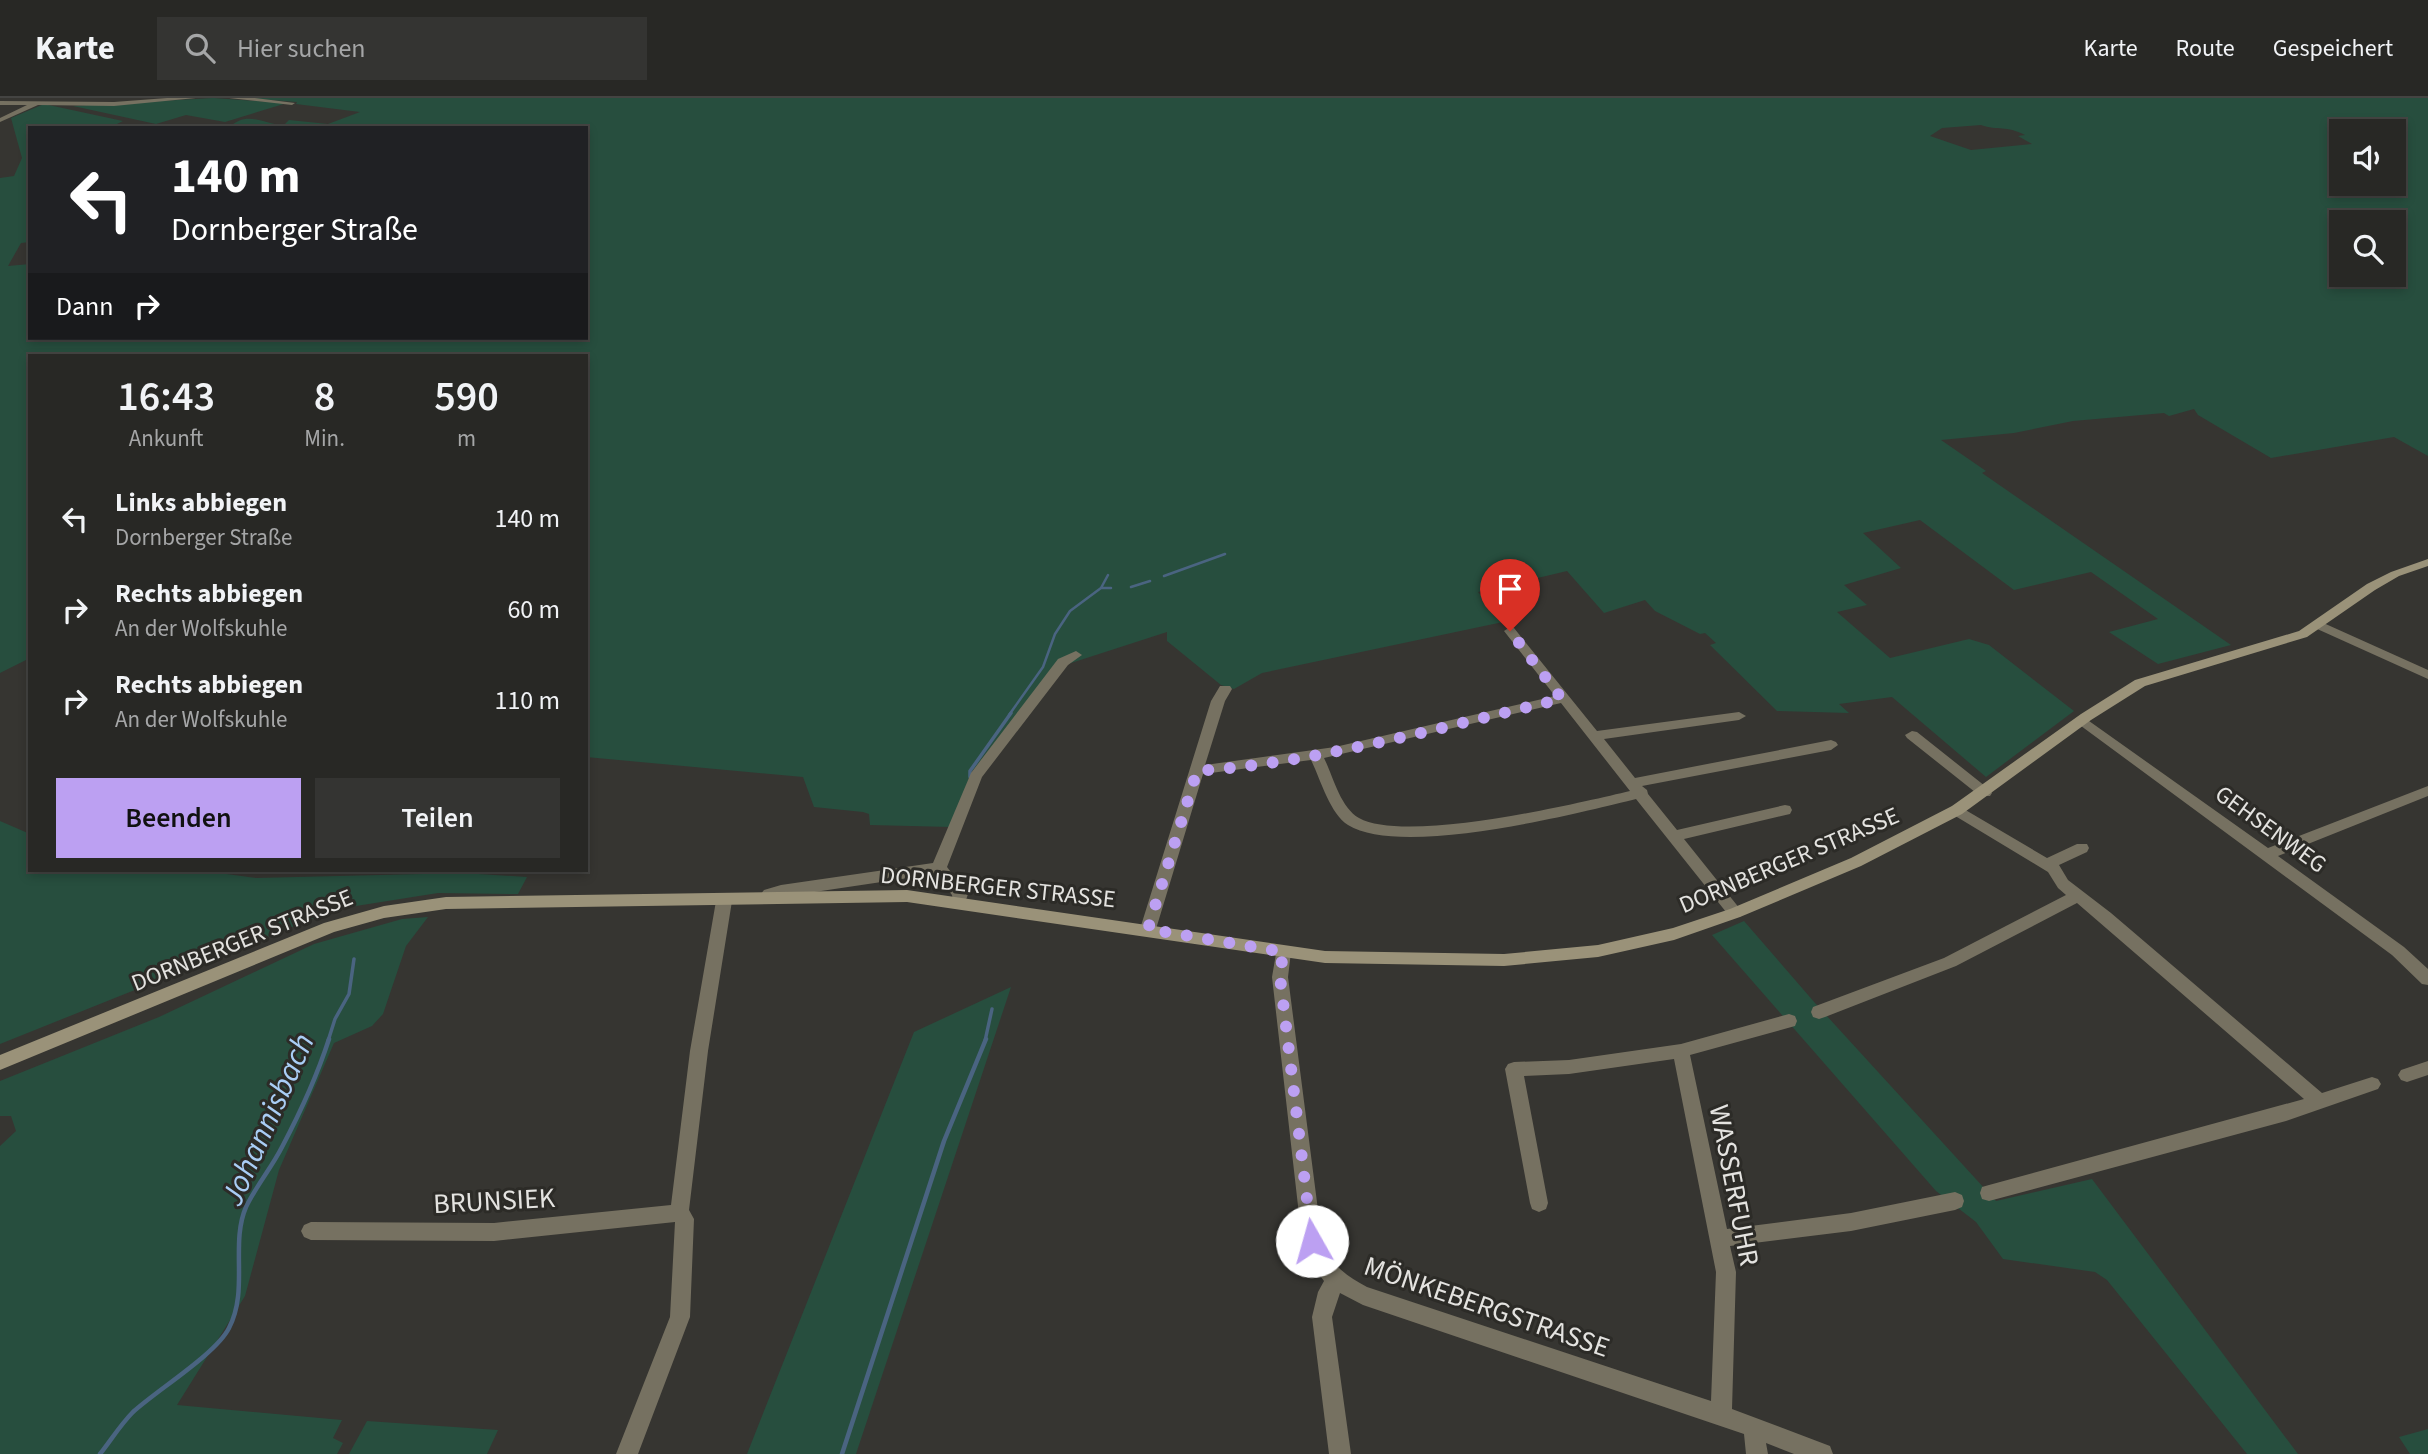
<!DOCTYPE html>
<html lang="de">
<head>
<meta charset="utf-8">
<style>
	:root { --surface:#282825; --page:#343432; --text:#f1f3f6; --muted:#a5a6a7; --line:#444442; --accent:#bca0f2 }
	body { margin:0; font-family:"Source Sans 3",sans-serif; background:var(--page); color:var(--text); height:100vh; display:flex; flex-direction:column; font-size:26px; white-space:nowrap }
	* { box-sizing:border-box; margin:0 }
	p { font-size:23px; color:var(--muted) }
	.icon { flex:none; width:38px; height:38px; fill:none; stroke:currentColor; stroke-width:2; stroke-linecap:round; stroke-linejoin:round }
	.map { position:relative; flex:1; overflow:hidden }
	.side { position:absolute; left:28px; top:256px; width:560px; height:518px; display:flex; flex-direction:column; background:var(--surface); border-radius:0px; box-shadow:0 4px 10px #0003,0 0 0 2px var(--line) }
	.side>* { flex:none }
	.hud { position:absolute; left:28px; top:28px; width:560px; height:214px; border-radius:0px; box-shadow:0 4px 10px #0003,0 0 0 2px var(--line); background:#202124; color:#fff; overflow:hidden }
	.buttons { position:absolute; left:2329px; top:21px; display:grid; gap:14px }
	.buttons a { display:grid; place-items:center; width:77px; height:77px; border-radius:0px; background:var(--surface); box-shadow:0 4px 10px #0003,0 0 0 2px var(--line); font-size:35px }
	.pin { position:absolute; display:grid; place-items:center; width:60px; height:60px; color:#fff; margin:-72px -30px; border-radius:50% 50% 50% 0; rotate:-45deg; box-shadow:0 0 7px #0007 }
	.pin .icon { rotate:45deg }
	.me { position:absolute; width:77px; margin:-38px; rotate:353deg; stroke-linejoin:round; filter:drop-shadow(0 0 5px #0008) }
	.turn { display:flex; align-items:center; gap:24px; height:147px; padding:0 28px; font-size:32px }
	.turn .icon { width:91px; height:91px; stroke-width:2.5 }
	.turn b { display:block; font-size:49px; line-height:60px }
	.then { display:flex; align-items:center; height:66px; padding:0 28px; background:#0003; gap:14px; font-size:26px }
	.eta { display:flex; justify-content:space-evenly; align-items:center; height:119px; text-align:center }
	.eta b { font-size:42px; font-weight:600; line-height:49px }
	.action { display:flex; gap:14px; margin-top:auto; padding:14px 28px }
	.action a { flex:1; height:80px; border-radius:0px; background:var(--accent); color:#111; font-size:28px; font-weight:600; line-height:80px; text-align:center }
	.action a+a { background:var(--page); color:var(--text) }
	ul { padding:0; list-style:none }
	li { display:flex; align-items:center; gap:21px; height:91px; padding:0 28px }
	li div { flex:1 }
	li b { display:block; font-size:26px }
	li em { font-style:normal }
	header { display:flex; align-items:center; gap:42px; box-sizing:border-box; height:98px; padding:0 35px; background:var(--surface); border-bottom:2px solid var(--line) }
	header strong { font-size:33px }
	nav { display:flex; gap:38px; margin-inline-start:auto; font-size:24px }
	.search { width:490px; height:63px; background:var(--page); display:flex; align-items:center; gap:18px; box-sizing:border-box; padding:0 24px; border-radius:0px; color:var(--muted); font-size:26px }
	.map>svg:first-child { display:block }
	.green { fill:#274e3e; fill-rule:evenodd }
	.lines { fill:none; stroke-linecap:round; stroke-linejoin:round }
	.stream-far2 { stroke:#4a6481; stroke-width:2.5 }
	.stream-far1 { stroke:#4a6481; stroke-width:3.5 }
	.stream { stroke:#4a6481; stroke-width:4.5 }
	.minor { fill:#767161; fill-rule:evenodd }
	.secondary { fill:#9a9279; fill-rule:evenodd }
	.route { stroke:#bca0f2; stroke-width:12; stroke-dasharray:0 21.6 }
	.labels { text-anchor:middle; stroke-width:6; stroke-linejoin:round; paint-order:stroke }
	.street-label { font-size:24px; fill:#e4e3e0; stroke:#2c2b27 }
	.near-street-label { font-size:28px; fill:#e4e3e0; stroke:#2c2b27 }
	.near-water-label { font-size:32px; font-style:italic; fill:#a9cdf5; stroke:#2c2b27 }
</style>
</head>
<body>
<header>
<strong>Karte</strong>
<div class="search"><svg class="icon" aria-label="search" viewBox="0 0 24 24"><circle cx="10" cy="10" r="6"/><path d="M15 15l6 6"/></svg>Hier suchen</div>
<nav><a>Karte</a><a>Route</a><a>Gespeichert</a></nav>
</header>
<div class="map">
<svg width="2428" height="1356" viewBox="0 0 2428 1356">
	<rect width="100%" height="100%" fill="#363531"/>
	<path class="green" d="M213,0L287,5L225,24L186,17L156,26L73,8Z
		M243,0H2428V358L2394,339L2271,360L2198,317L2194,311L2169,318L2164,315L2073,323L2014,335L1941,342L1986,373L1982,375L2231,547L2158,566L2109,534L2158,521L2091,474L2014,492L1920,422L1863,435L1901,470L1844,487L1867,507L1837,514L1890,560L1969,541L1989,547L2074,613L1986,679L1892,599L1839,606L1849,615L1777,613L1710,547L1716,545L1705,535L1700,536L1655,513L1645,502L1604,515L1567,473L1478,494L1503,524L1262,575L1234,591L1221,587L1167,543V534L1065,567L971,675L951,729L870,727L869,716L863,714L814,709L803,679L586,659V257H30V560L0,575V80L14,78L22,60L11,20L44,6L123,23L115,27L119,30H30V144L21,145L8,168L30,166V240H586V30H229C247,11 264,27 284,27L289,22L328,26L360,14L296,6L297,4ZM1981,27C1998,33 2006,27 2025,37L2018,38L2032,46L1971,52L1930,38L1942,30ZM2342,33H2394V86H2342ZM2342,124H2394V177H2342Z
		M0,723L30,736V772H197L256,780L463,775L527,779L518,796L438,795L337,811L0,946Z
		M428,819L406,848L383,916L372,928L334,945L279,1072L245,1198L177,1307L342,1322L333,1340L343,1345L337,1356H0V1048L16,1033L11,1018H0V983L159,919L314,846L402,821Z
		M1744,823L1815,905L1996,1103L2092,1081L2298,1356H2247L2107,1182L2095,1174L2003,1161L1976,1124L1936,1093L1712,837Z
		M1011,889L856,1356H747L914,934Z
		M367,1323L498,1332L487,1356H349Z
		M2428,1331V1356H2410L2399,1339Z"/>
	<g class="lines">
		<path class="stream-far2" d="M1164,478L1225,456
			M1131,489L1150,483
			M1101,490H1111
			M1009,617L1043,569L1055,536L1070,513L1101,490L1108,477"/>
		<path class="stream-far1" d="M970,679V673L1011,615
			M328,943L335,921L349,896L354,861
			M985,943L992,911"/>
		<path class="stream" d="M100,1356C111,1342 121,1326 133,1314C157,1292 216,1256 229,1230C249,1192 230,1146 246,1109C256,1088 272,1069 282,1049C300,1015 317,978 329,941
			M842,1356L944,1043L986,941"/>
		<path class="minor" d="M167,0H196L114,8L38,7L0,24V20L27,7H0V3L114,4Z
			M229,0H255L295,5L292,7Z
			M2319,523L2428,572V581L2315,530L2313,527L2315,524Z
			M1510,529L1514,530L1597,633L1739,614L1746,618L1739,622L1604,641L1635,680L1831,642L1836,644L1838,647L1831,652L1642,688L1647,692L1648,696L1677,732L1785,707L1790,708L1792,712L1790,716L1684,741L1740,811L1743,815L1740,819H1730L1636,701C1575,716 1401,760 1348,727C1330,716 1320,680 1311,662L1203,676L1156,831L1154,835L1148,837L1142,835L1140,831L1211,603L1220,588H1230L1232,591L1225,603L1205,667L1335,649L1555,598L1504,533ZM1561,605L1630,693C1575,706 1406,746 1359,720C1340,709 1333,678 1324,660Z
			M1076,553L1082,557L1068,567L982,679L947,769L968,796L964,808H954L952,797L935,776L781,799L774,800L769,806H759L756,802L764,792L781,787L933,765L971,675L1058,561Z
			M2082,618L2268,750L2428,688V698L2278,758L2404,849L2428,871V887L2422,886L2392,857L2077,625L2075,622Z
			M1912,633L1917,634L1990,692L1992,695L1990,698H1980L1907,640L1905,637Z
			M1957,707L2047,760L2077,746H2087L2089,750L2087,754L2059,767L2068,782L2111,815L2322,995L2372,979L2378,981L2381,986L2378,991L2286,1023L1989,1103L1982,1101L1980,1095L1982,1089L1989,1087L2304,1001L2077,805L1956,868L1825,919L1819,921L1813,919L1811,914L1813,909L1944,860L2066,797L2058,790L2048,774L1952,716L1950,712L1952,708Z
			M724,797L729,799L732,803L708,953L689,1112L694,1121L690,1219L638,1356H616L670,1219L675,1124L494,1143L311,1142L304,1139L301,1133L304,1127L311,1124L494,1125L671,1107L690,953L716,803L719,799Z
			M1283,848L1289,850L1291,854L1288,879L1322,1143C1330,1166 1346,1178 1367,1189L1711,1303L1716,1174L1674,961L1569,976L1524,978L1548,1105L1546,1111L1539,1114L1532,1111L1530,1105L1505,971L1508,966L1514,964L1569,962L1681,946L1789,916L1795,918L1797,923L1795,928L1690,957L1727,1131L1851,1115L1955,1094L1962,1097L1964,1103L1962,1109L1955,1112L1851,1133L1730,1148L1736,1174L1732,1311L1830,1348L1833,1356H1794L1766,1345L1768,1356H1746L1744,1336L1363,1207L1340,1195L1332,1219L1351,1356H1329L1312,1219L1318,1194L1324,1183L1313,1168L1302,1143L1272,879L1277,850Z
			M2428,963V977L2407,984L2401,982L2398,977L2401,972Z"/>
		<path class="secondary" d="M2428,461V468L2399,478L2375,492L2307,539L2145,588L2091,622L1962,716L1861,768L1740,819L1674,842L1598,859L1504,868L1325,865L907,804L446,811L384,820L334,834L0,972V957L324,825L384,808L446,799L907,792L1325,853L1504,856L1598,847L1673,830L1730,811L1851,760L1952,708L2081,616L2135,582L2299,533L2367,486L2391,474Z"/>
	</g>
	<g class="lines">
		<path class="route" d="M1312,1143L1280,879L1283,854L1148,831L1197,673C1321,664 1441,629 1562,601L1510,533"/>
	</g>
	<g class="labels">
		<g class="street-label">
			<text transform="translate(2271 731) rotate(36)" y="8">GEHSENWEG</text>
			<text transform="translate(1789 762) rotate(-23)" y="8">DORNBERGER STRASSE</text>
			<text transform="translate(998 789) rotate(6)" y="8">DORNBERGER STRASSE</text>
			<text transform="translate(242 842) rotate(-22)" y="8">DORNBERGER STRASSE</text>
		</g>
		<g class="near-street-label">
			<text transform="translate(1735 1087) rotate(79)" y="10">WASSERFUHR</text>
			<text transform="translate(494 1102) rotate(-3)" y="10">BRUNSIEK</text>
			<text transform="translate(1487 1208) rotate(19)" y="10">MÖNKEBERGSTRASSE</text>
		</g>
		<g class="near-water-label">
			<text transform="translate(267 1021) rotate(-66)" y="11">Johannisbach</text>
		</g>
	</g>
</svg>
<div class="buttons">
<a><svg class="icon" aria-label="sound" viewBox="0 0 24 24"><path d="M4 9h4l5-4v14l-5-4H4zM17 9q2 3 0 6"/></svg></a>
<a><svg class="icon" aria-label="search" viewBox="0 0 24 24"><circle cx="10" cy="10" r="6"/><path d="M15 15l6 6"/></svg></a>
</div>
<div class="pin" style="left:1510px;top:533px;background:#d93025"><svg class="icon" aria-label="arrive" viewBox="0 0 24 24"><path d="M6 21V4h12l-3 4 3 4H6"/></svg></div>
<svg class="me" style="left:1312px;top:1143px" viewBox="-20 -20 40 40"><circle r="19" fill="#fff"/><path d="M0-13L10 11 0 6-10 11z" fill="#bca0f2"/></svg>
<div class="hud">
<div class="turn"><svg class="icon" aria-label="left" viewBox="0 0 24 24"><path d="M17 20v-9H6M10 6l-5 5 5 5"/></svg><div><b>140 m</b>Dornberger Straße</div></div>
<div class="then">Dann<svg class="icon" aria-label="right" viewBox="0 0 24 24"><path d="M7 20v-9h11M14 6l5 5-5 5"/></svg></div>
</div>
<section class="side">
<div class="eta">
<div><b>16:43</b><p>Ankunft</p></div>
<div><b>8</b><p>Min.</p></div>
<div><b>590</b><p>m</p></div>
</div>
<ul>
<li><svg class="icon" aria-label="left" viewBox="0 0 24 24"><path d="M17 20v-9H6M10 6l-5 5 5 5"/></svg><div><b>Links abbiegen</b><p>Dornberger Straße</p></div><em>140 m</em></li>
<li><svg class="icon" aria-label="right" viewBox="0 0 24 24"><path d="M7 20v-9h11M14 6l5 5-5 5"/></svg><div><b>Rechts abbiegen</b><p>An der Wolfskuhle</p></div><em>60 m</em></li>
<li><svg class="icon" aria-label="right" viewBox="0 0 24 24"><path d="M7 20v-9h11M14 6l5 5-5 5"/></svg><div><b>Rechts abbiegen</b><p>An der Wolfskuhle</p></div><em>110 m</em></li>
</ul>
<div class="action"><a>Beenden</a><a>Teilen</a></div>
</section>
</div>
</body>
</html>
